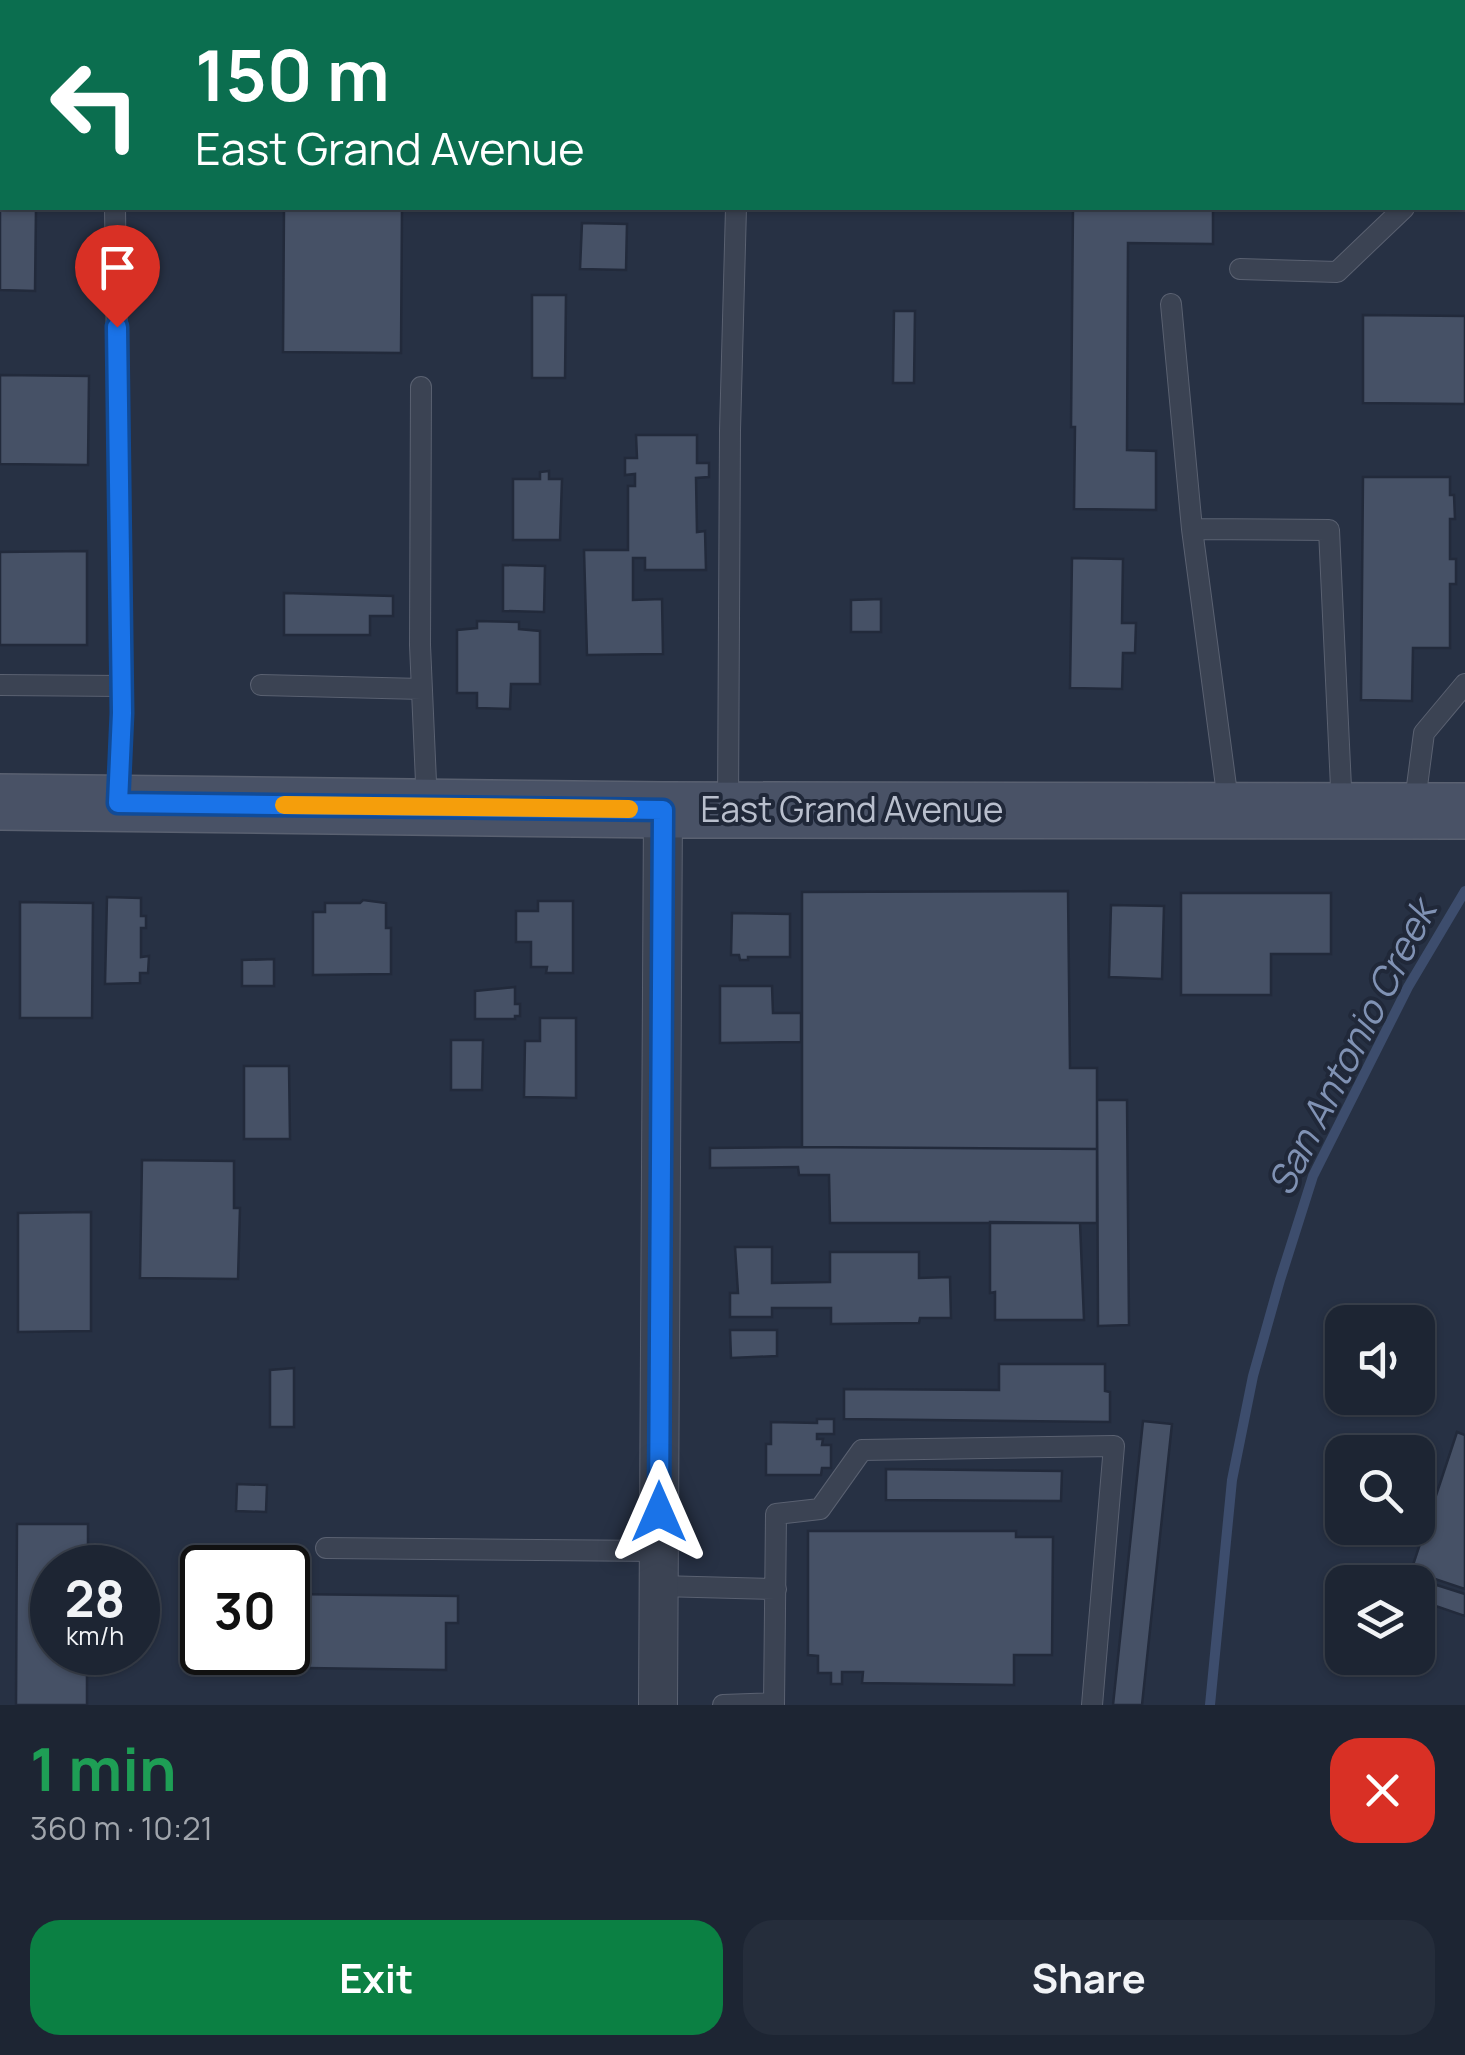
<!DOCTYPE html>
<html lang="en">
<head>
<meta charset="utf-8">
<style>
	:root { --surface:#1d2533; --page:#252d3b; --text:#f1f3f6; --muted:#a0a5ac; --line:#3b424e; --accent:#0b8043 }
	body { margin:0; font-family:Manrope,sans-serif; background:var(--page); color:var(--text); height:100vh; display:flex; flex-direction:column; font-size:38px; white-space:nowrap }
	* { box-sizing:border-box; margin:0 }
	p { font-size:32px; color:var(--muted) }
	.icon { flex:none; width:55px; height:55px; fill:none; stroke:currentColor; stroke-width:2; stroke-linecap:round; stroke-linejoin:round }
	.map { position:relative; height:1705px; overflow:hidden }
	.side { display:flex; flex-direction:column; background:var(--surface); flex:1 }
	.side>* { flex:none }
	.hud { position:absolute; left:0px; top:0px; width:1465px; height:210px; box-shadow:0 2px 8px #0004,0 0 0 2px var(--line); background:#0b6e4f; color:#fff; overflow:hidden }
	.controls { position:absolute; left:1325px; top:1305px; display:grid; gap:20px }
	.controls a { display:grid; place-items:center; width:110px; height:110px; border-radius:20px; background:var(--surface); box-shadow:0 2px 8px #0004,0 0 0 2px var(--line); font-size:50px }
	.speed { position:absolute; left:30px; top:1545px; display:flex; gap:20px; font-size:50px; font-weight:700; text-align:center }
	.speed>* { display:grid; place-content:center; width:130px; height:130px; border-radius:50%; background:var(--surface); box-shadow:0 2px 8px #0004,0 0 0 2px var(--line); line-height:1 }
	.speed small { font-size:25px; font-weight:400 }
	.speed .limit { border:5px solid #111; border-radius:15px; background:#fff; color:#111 }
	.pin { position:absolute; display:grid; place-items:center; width:85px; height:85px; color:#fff; margin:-102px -42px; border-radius:50% 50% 50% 0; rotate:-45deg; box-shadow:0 0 10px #0007 }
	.pin .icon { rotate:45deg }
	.me { position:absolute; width:110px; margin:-55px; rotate:0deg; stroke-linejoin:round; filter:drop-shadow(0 0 8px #0008) }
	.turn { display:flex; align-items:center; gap:35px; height:210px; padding:0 30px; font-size:45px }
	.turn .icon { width:130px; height:130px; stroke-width:2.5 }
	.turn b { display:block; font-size:70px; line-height:85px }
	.round { display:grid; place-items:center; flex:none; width:105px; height:105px; border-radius:30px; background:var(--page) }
	.overview { display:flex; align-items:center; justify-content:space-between; height:170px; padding:0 30px }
	h1 { font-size:60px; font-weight:700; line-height:75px; color:#1e9e55 }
	.action { display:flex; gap:20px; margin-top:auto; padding:20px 30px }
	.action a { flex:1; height:115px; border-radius:30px; background:var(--accent); color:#fff; font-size:40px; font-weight:700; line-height:115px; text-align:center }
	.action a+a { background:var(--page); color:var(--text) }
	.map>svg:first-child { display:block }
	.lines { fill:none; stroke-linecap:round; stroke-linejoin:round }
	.stream { stroke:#3d4d6d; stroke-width:10 }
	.building { fill:#465166; stroke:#222a3b; stroke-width:2.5 }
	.lane-casing { stroke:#5a6171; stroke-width:22 }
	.street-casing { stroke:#5a6171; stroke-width:40 }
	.secondary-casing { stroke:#5a6171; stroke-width:58 }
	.lane { stroke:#3b4353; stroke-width:20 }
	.street { stroke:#3b4353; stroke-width:38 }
	.secondary { stroke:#495266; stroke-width:55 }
	.route-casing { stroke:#114b97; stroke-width:25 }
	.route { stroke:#1a73e8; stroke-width:18 }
	.slow { stroke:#f59e0b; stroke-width:18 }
	.labels { text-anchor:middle; stroke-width:8; stroke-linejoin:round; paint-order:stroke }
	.street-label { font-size:35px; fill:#b9bfcd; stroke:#202839 }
	.water-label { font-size:38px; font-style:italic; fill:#8092b4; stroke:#202839 }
</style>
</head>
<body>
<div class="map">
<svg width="1465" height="1705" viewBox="0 0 1465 1705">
	<rect width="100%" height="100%" fill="#273144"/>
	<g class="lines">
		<path class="stream" d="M1210,1705L1232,1480L1253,1376L1280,1280L1313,1176L1408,987L1465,891"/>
	</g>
	<path class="building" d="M0,0H87L2,2V105Z
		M1042,0H1198V2H1042Z
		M0,202L2,208H36L35,291L0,290Z
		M284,208H402L401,353L283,352Z
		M1073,208H1213V244L1128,243L1127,450L1156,451V510L1074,509L1075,427H1071Z
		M582,223L627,224L626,270L580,269Z
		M532,295H566L565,378H532Z
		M894,311H915L914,383H893Z
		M1363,315L1465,316V404L1363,403Z
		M0,375L89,376L88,465L0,464Z
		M636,435H697V463H709V477L696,478L697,532L705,531L706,570H645V558H633V600L662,599L663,654L587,655L584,550H628V486H635V474L625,475V458H637Z
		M549,471V479H562L560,540H513V479H540V472Z
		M1363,477H1450V495H1454L1455,519H1450V559H1456V584H1450V648H1413L1412,701L1361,700Z
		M87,551V645H0V552Z
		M1072,558L1123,559L1122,623H1136L1135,653H1123L1122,689L1070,688Z
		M503,565L545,566L544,612L503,611Z
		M284,593L393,596V616H370V635H284Z
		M881,599V632H851V600Z
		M477,621L519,622V629L540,631V684H511L510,709L477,708V693H457V630L477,628Z
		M1068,891L1070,1068H1097V1149L802,1147V892Z
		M1181,893H1331V954H1271V995H1181Z
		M107,897L141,898V916H146V928H141V957L149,956L148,973H140V983L105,984Z
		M363,900L386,903V928H391V974L313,975V912H325V903H360Z
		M538,901H573V973H546L547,967H531V942H516V911H538Z
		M20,902L93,903L92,1018H20Z
		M1111,905L1164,906L1162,979L1109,977Z
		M732,913L790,914V957H748V960H740L739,955H731Z
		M274,959V986H242V960Z
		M720,986H772L773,1013H801V1042L720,1043Z
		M515,987V1004H520V1016H515V1019H475V991Z
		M540,1018H576V1098L524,1097L525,1041H540Z
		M451,1040H483L482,1090H451Z
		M244,1066H289L290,1139H244Z
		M1097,1100H1127L1129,1325L1098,1326Z
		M802,1147L1097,1149V1223H830L829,1175H799L798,1167L710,1168V1148Z
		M142,1160L234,1161V1208H240L238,1279L140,1278Z
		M91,1212V1331L18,1332V1213Z
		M990,1222L1080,1223L1084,1320H995V1292L990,1293Z
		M735,1247H772V1283L830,1282V1252H919V1278L950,1277L951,1318H920L919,1323L831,1324V1308H772V1317H730V1293H738Z
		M730,1330H777V1356L731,1358Z
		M999,1364H1105V1391L1110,1392V1422L844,1419V1389L999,1390Z
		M294,1368V1427H270V1370Z
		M817,1419H834V1434H817V1439H823L822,1445H831V1468H822L821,1475H766V1444H771V1422L817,1423Z
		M1143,1421L1172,1424L1142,1705H1113Z
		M1457,1432L1465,1435V1589L1411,1571Z
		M886,1469L1062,1471L1061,1501L886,1500Z
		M237,1484L267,1485L266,1512L236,1511Z
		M17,1524H88V1568H52V1652H87V1705H16Z
		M808,1531H1016V1537H1053L1052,1655H1014V1685L862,1683L863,1672H842V1684H831V1673H818V1656L808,1655Z
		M1399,1573L1465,1594V1616L1418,1600V1582H1396Z
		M288,1594L458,1596V1623H446V1670L240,1667V1652H288Z"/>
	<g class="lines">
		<defs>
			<path id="lane" d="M213,0V2
				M733,0V2
				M1447,2V0
				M0,150H2
				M1462,172H1465
				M115,208L122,713L118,800
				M1240,269L1337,272L1404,208
				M1171,304L1192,529L1329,530L1342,809
				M421,387L420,645L427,805
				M1192,529L1229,809
				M0,685L122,686
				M261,685L422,689
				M728,807L730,431L736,208
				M1414,809L1424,733L1465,684
				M326,1548L659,1551
				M659,1586L776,1589
				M723,1705L774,1703
				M774,1705L776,1514L820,1509L862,1450L1114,1446L1092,1705"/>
			<path id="street" d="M658,1705L663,810"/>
			<path id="secondary" d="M0,802L663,810L1465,811"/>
		</defs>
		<use href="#lane" class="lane-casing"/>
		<use href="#street" class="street-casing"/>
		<use href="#secondary" class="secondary-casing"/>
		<use href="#lane" class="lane"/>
		<use href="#street" class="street"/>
		<use href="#secondary" class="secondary"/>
	</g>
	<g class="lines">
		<defs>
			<path id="route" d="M117,327L122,713L118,803L663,810L659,1512"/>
		</defs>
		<use href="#route" class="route-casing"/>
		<use href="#route" class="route"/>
		<path class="slow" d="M284,805L629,809"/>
	</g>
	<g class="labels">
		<g class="street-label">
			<text x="852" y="822">East Grand Avenue</text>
		</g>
		<g class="water-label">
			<text transform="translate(1352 1048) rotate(-63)" y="13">San Antonio Creek</text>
		</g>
	</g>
</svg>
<div class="controls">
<a><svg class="icon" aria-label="sound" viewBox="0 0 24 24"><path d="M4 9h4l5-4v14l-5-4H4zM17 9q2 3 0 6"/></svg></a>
<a><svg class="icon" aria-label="search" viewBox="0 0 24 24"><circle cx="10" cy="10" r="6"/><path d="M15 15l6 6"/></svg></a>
<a><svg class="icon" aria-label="layers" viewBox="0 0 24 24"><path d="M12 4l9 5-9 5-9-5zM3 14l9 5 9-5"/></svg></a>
</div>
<div class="speed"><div>28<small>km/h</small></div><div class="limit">30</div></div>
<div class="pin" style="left:117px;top:327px;background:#d93025"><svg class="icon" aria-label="arrive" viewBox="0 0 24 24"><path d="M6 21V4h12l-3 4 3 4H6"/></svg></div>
<svg class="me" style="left:659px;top:1512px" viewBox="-20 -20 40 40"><path d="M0-17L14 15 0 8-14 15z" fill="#1a73e8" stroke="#fff" stroke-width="4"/></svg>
<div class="hud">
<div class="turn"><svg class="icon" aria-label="left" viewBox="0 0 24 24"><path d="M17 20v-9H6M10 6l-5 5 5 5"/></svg><div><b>150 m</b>East Grand Avenue</div></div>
</div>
</div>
<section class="side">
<div class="overview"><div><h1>1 min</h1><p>360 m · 10:21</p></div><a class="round" style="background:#d93025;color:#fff"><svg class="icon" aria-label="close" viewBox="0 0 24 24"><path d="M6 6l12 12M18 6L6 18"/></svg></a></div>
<div class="action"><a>Exit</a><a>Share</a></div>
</section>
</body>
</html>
